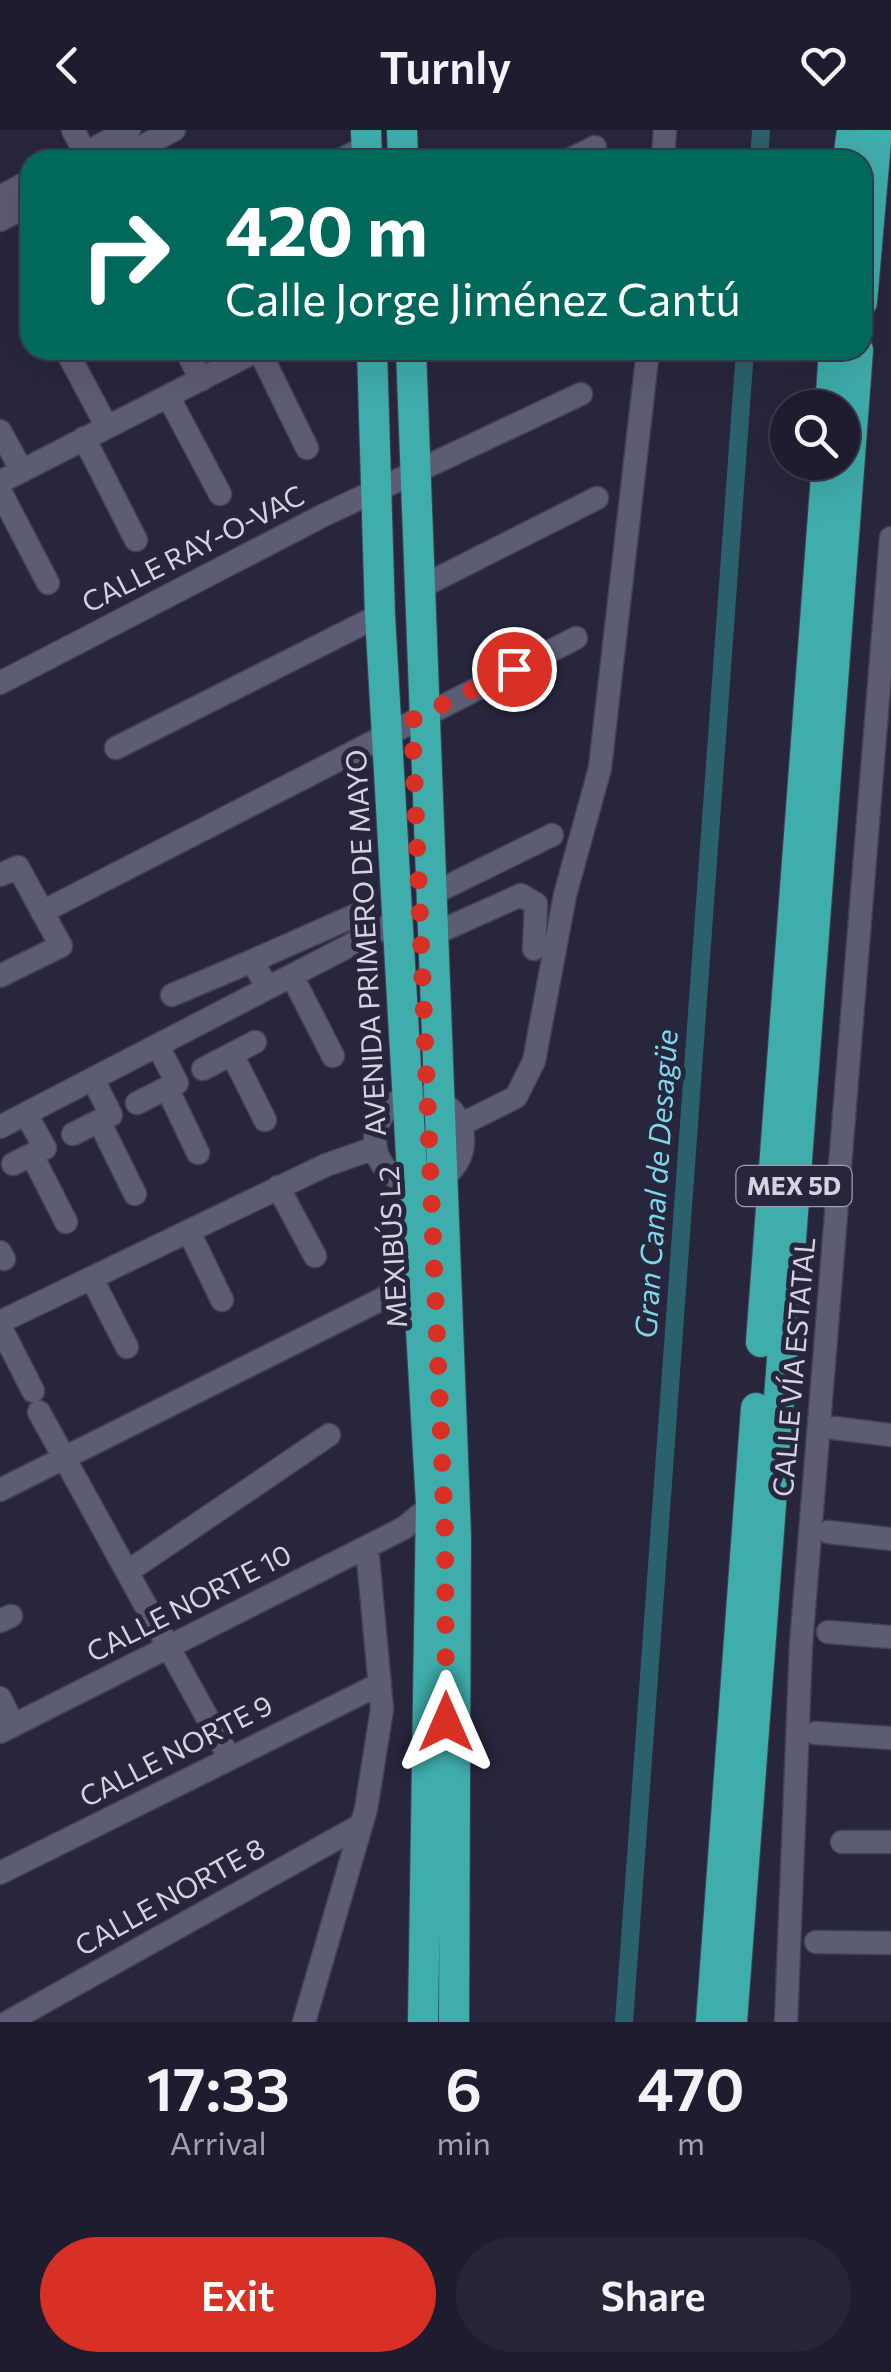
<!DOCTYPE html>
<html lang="en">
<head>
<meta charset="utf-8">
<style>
	:root { --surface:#1e1c2e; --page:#262536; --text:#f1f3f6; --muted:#a1a1aa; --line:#3c3a4a; --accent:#d93025 }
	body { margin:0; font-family:Commissioner,sans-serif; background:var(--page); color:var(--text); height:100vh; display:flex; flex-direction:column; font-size:38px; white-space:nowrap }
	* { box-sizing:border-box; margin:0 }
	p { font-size:32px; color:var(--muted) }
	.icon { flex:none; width:55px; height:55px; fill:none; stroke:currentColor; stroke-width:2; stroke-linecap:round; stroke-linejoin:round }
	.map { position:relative; height:1892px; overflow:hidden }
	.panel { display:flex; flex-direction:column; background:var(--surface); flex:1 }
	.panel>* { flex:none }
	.hud { position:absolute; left:20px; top:20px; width:852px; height:210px; border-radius:30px; box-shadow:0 10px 40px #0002,0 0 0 2px var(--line); background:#00695c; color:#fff; overflow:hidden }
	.tools { position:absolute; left:770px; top:260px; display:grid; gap:20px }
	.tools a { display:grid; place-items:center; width:90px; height:90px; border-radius:50%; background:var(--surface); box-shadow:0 10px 40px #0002,0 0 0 2px var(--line); font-size:50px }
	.pin { position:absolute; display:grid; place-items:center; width:85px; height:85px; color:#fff; margin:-42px; border:5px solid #fff; border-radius:50%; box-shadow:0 2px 10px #0007 }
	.me { position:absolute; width:110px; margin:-55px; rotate:0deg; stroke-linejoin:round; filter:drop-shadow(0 0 8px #0008) }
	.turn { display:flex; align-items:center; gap:35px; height:210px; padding:0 40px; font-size:45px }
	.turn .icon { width:130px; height:130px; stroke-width:2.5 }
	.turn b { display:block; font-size:70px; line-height:85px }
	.eta { display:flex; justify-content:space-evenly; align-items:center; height:170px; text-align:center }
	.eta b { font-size:60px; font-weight:600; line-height:70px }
	.cta { display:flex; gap:20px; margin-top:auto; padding:20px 40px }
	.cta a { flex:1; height:115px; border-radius:60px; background:var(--accent); color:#fff; font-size:40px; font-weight:600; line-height:115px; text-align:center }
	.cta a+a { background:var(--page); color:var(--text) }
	header { display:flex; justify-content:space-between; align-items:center; height:130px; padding:0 40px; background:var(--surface); font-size:45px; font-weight:600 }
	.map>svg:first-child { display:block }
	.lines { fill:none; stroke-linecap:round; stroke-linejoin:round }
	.canal { stroke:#2a616c; stroke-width:18 }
	.minor-casing { stroke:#434255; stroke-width:25 }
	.highway-casing { stroke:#434255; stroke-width:32 }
	.minor { stroke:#5d5c75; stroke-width:22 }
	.highway { stroke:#3fadac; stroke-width:30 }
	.route { stroke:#d93025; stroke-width:18; stroke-dasharray:0 32.4 }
	.labels { text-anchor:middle; stroke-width:10; stroke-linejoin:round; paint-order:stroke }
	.shield { fill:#28263d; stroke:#a09fb0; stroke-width:2.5 }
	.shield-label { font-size:25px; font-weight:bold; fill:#d3d3e2 }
	.street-label { font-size:28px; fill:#d3d3e2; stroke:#28263d }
	.water-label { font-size:30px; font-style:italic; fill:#7dd8ea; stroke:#28263d }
</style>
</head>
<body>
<header><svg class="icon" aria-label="back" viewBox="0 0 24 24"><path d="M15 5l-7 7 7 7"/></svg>Turnly<svg class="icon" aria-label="heart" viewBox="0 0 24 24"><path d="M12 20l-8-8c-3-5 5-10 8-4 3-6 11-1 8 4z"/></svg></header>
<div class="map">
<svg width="891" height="1892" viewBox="0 0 891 1892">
	<rect width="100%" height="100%" fill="#28263d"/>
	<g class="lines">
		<path class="canal" d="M759,30L761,0
			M624,1892L745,220"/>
		<defs>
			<path id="minor" d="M73,0L89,30
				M72,30L129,0
				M116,30L174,0
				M340,30L366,17
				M569,30L595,17
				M663,30L665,0
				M0,67L30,51
				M0,90L30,75
				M66,220L107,297
				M186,220L201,250
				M259,220L307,318
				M168,266L220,364
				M0,301L22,341
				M84,308L136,410
				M0,352L258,220
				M0,361L48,453
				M419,458L597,368
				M0,553L324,385L581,264
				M116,618L380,485
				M0,745L18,737L61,816L0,846
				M430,765L552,705
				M42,782L576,508
				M431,800H443L521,765L536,774L534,819
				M292,846L333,926
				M268,858L252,831L365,781
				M172,865L252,831
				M232,924L265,990
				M203,939L255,912
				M167,958L198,1023
				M375 1010a44 44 0 1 1 88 0a44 44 0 1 1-88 0Z
				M137,973L177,953L158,916
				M99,991L135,1064
				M460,995L516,967L534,931L565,765L600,638L648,220
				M0,997L397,791
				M73,1004L111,985L93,949
				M32,1025L66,1092
				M13,1034L45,1018L26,984
				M278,1057L315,1126
				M189,1102L222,1170
				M0,1122L4,1129
				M92,1149L127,1217
				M0,1192L326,1035L375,1018
				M0,1196L33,1261
				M39,1282L229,1627
				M834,1298L891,1305
				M0,1360L418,1151
				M828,1402L891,1409
				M127,1442L329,1305
				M0,1491L11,1486
				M828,1502L891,1507
				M0,1568L13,1595
				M0,1602L404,1398L438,1370
				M815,1603L891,1608
				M842,1712H891
				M0,1743L380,1554
				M816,1812L891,1813
				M8,1892L361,1695
				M304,1892L366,1679L382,1579L367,1417
				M786,1892L801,1515L891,408"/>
			<path id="highway" d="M366,0L367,30
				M402,0L403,30
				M848,30L852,0
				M862,172L877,0
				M372,220L380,485L431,1374L423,1892
				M411,220L456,1406L454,1892
				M830,278L834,220
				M761,1212L827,332
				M711,1892L756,1278
				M732,1892L858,220"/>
		</defs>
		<use href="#minor" class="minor-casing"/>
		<use href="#highway" class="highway-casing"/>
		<use href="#minor" class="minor"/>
		<use href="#highway" class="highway"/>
	</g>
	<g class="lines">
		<path class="route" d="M446,1592L445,1404L412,590L514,539"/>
	</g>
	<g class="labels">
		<rect class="shield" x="736.5" y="1036" width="115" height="40" rx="8"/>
		<g class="shield-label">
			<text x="794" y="1065">MEX 5D</text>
		</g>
		<g class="street-label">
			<text transform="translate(193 419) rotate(-27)" y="10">CALLE RAY-O-VAC</text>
			<text transform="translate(366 813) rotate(-93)" y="10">AVENIDA PRIMERO DE MAYO</text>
			<text transform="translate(393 1117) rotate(-93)" y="10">MEXIBÚS L2</text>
			<text transform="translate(794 1237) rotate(-85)" y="10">CALLE VÍA ESTATAL</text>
			<text transform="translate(189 1473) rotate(-27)" y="10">CALLE NORTE 10</text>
			<text transform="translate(176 1621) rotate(-27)" y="10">CALLE NORTE 9</text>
			<text transform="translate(170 1767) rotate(-29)" y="10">CALLE NORTE 8</text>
		</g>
		<g class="water-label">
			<text transform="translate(657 1054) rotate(-86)" y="10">Gran Canal de Desagüe</text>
		</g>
	</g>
</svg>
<div class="tools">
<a><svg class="icon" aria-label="search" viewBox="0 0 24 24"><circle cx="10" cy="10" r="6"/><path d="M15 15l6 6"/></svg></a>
</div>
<div class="pin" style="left:514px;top:539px;background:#d93025"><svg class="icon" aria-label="arrive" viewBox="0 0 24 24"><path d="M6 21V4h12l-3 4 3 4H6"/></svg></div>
<svg class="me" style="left:446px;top:1592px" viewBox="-20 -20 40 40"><path d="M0-17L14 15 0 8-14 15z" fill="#d93025" stroke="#fff" stroke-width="4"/></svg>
<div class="hud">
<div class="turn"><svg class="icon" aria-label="right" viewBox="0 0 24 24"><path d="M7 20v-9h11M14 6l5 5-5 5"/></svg><div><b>420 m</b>Calle Jorge Jiménez Cantú</div></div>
</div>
</div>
<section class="panel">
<div class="eta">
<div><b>17:33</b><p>Arrival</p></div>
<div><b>6</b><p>min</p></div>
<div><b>470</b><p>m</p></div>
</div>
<div class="cta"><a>Exit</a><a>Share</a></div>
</section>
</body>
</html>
